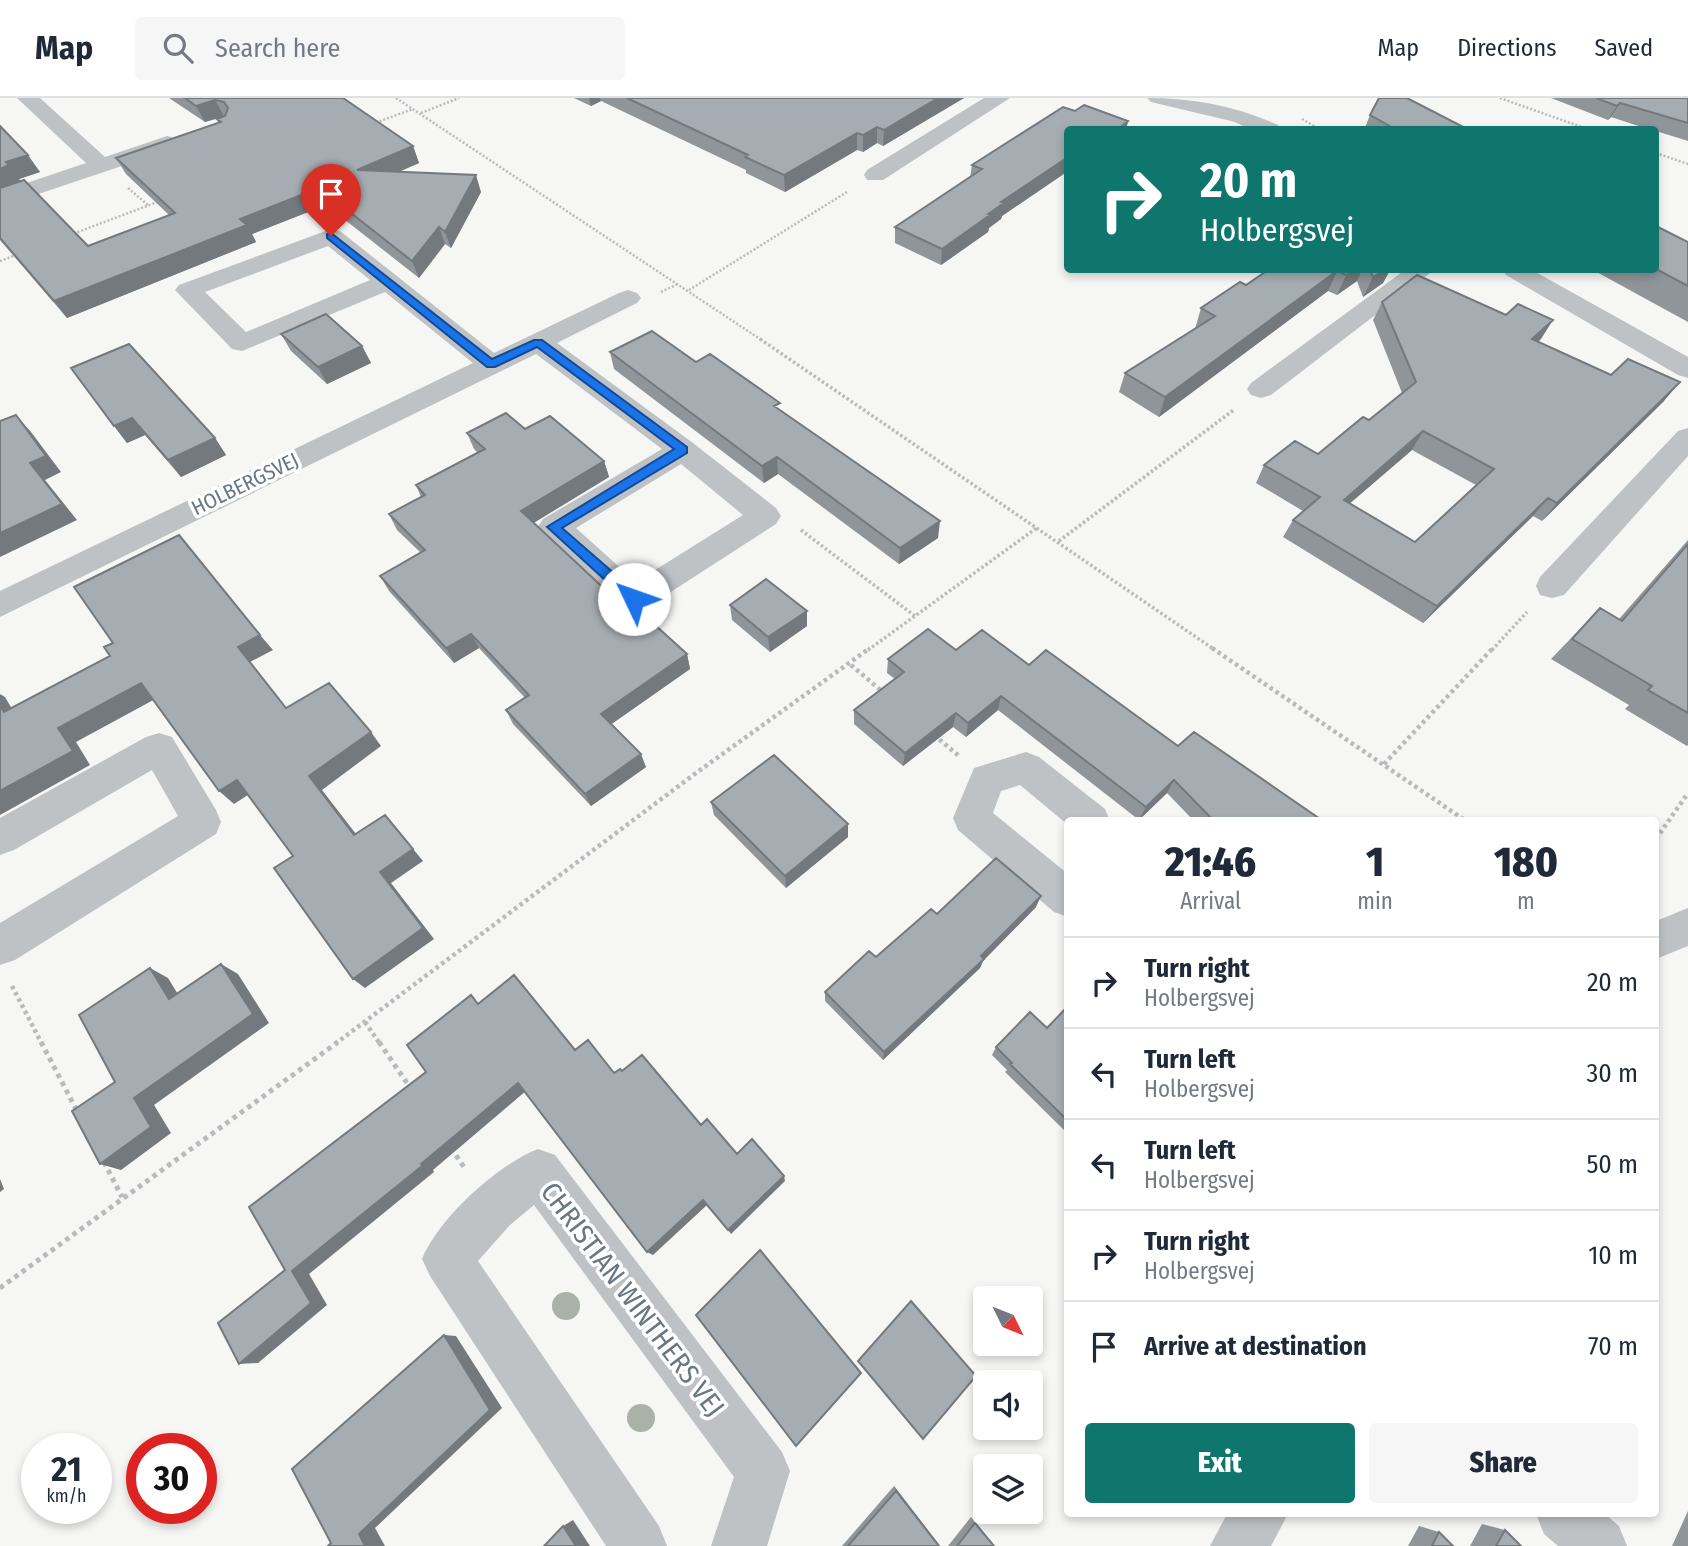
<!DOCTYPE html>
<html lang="en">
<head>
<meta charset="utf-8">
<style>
	:root { --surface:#fff; --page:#f6f6f7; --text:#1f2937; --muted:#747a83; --line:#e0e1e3; --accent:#0f766e }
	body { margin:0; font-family:"Fira Sans Condensed",sans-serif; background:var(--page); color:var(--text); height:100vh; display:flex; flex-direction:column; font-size:26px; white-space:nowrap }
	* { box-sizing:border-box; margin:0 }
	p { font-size:23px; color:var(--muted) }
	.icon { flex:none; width:38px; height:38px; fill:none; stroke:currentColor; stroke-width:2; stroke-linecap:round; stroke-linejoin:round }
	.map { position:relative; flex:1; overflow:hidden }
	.panel { position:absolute; left:1064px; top:719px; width:595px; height:700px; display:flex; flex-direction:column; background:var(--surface); border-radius:7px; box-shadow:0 4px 10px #0003 }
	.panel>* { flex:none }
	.banner { position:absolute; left:1064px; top:28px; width:595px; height:147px; border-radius:7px; box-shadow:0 4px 10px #0003; background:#0f766e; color:#fff; overflow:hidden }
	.needle { width:46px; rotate:133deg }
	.fabs { position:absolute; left:973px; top:1188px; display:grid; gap:14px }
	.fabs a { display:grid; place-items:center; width:70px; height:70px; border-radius:7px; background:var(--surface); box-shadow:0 4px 10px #0003; font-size:35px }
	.speed { position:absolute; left:21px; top:1335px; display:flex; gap:14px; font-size:35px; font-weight:700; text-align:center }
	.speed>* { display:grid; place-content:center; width:91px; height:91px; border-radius:50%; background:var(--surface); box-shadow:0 4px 10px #0003; line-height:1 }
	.speed small { font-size:18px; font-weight:400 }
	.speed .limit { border:10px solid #d22; background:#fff; color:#111 }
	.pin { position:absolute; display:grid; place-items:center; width:60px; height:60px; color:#fff; margin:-72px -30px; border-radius:50% 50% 50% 0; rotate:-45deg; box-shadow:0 0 7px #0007 }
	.pin .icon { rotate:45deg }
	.me { position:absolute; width:77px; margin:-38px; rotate:312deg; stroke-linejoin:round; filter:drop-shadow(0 0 5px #0008) }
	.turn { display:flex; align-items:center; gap:24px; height:147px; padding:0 21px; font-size:32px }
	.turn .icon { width:91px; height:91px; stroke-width:2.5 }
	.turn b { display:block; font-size:49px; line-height:60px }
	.eta { display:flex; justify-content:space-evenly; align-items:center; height:119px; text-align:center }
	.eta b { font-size:42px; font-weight:800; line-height:49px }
	.button { display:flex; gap:14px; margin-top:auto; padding:14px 21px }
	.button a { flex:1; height:80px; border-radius:7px; background:var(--accent); color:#fff; font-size:28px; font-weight:800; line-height:80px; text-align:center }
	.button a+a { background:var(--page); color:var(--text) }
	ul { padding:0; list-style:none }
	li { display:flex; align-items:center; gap:21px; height:91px; padding:0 21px; border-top:2px solid var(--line) }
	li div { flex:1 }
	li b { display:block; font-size:26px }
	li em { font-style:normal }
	header { display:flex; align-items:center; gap:42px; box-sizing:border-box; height:98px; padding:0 35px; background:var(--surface); border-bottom:2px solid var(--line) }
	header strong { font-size:33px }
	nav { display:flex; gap:38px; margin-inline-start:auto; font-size:24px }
	.search { width:490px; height:63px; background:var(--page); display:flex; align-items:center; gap:18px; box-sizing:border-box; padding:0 24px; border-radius:7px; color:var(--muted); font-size:26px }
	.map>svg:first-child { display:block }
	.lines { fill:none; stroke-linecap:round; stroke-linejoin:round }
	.path-far3 { stroke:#b8bbbd; stroke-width:2.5; stroke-dasharray:2 2; stroke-linecap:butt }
	.path-far2 { stroke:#b8bbbd; stroke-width:3.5; stroke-dasharray:2.5 2.5; stroke-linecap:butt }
	.path-far1 { stroke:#b8bbbd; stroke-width:4.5; stroke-dasharray:3.5 3.5; stroke-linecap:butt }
	.path { stroke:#b8bbbd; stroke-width:5; stroke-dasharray:4.5 4.5; stroke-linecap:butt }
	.minor { fill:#bec2c5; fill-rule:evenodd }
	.tree { fill:#aab1a6 }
	.wall { fill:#8f9599; fill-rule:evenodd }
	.shaded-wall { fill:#74797d }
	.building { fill:#a6adb2; stroke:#74797d; stroke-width:2; fill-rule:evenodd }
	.route { fill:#1a73e8; stroke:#114b97; stroke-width:2 }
	.labels { text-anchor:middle; stroke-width:7; stroke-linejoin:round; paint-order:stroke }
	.far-street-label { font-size:21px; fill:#687782; stroke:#fff }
	.near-street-label { font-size:28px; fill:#687782; stroke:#fff }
</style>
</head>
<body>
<header>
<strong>Map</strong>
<div class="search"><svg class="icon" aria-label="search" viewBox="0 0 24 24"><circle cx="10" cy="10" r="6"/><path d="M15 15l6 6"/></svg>Search here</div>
<nav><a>Map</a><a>Directions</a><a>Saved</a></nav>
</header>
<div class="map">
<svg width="1688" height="1448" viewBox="0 0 1688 1448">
	<rect width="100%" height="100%" fill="#f6f6f4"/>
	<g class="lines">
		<path class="path-far3" d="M396,0L763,243
			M1500,0L1590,32
			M421,15L459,0
			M1302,21L1321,32
			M372,26L413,11
			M1656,55L1688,66
			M128,90L148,107
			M70,137L160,103
			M0,163L19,156
			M689,192L847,94
			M661,194L678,186"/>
		<path class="path-far2" d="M760,241L1215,552
			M801,432L915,518
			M1059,443L1235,311
			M868,552L1038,429
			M1492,552L1527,514"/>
		<path class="path-far1" d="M1212,550L1466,723
			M851,567L884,595
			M934,637L959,658
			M1384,666L1493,550
			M1656,741L1688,695
			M12,888L42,946
			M365,924L380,946
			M335,946L696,675L870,550"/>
		<path class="path" d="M41,944L77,1013
			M379,944L411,991
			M451,1050L466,1072
			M104,1064L122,1099
			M0,1190L338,944"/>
		<path class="minor" d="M17,0H40L105,59L167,38L175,40L178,45L175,50L0,109V94L86,65Z
			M984,0H1010L883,82H867L864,77L867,72Z
			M1147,0C1194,0 1236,8 1278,27L1281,32H1251L1235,24L1151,4Z
			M331,131L340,133L494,255L619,195L628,192L637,195L641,200L637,205L557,245L693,345L776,410L781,418L776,426L646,510L634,513L622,510L543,437L538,429L543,421L662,351L536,256L0,519V493L473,265L385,194L242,253L232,251L175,192L179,187ZM328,148L370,182L246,234L205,194ZM681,366L743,417L636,484L576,430Z
			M1405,172H1434L1271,297L1261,300L1251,297L1247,291L1251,285Z
			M1502,172H1532L1688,259V280L1678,277L1506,177Z
			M1688,330V358L1564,497L1552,500L1540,497L1536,488L1540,479L1678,333Z
			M159,635L172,639L216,712L221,724L216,736L15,862L0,867V825L178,718L152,672L14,752L0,757V720L146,639Z
			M1026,654L1039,659L1105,711L1110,723H1068V727L1020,687L1001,693L993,715L1068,776V819L1054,814L958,732L953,720L974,670Z
			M1688,810V848L1656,861V823Z
			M538,1051L555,1057L782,1354L790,1373L767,1448H711L734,1379L534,1107L510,1127L478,1163L659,1428L667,1448H606L430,1178L422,1161C439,1120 497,1067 538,1051Z
			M1227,1416H1288L1271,1448H1210Z
			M1536,1416H1605L1619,1428L1627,1448H1558L1544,1436Z"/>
	</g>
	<g class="tree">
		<circle cx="566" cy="1208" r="14"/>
		<circle cx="641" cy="1320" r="14"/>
	</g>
	<path class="wall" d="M169,0H343L413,48L419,65L398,74L481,94L451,150L445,146L419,180L326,107L252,136L256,144L67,220L0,142V28L40,74L19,81L21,84L88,148L169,117L126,76L116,60L218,25L217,21L223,19L205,24Z
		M574,0H964L883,48L877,45L863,54L857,52L785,94L746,75V72L601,3L591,8Z
		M1551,0H1688V43L1656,33V32H1651L1611,19L1608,22Z
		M1075,13L1128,23L1126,32H1068V73L1002,118L1001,121L989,130L988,134L941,167L895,145V129L970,80L972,67Z
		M1370,17L1469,32H1364Z
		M1656,128L1688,144V224L1593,172H1656Z
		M1268,172H1390L1383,185L1363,199L1357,183L1337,197L1328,193L1159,319L1119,294L1125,275L1195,231L1201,210L1246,187Z
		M1382,204L1541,241L1537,244L1664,303L1542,423L1533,418L1423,525L1283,439L1293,422L1303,413L1256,385L1264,367L1318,356L1369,322L1402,295L1373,222ZM1412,352L1476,387L1415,444L1350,405Z
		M281,236L362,248L371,265L327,286L291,253Z
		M610,254L696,264L780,312L938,440L899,466L778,376L764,385L614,271Z
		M71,270L215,340L226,357L181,379L145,337L127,345Z
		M525,331L604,363L609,379L533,425L627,512L687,556L690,571L611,626L646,669L591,708L513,626L506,612L525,600L479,550L454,565L389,493L380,478L421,455L397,432L389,416L421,399L416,387L477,354L474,351L467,335Z
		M1688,442V647L1687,648L1625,611L1629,607L1551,561L1600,510L1619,521Z
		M730,507L807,513V528L770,554L732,522Z
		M956,552L1029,567L1178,648L1323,723H1194L1167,695L1139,722L998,612L966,639L953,629L903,668L854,626V612L895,581L887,575L888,561Z
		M711,704L848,726V739L786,790L714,717Z
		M1036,809L983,863L980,870L883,962L825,903V894L937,816Z
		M1068,908V1036L1005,974L1007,972L992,957L996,949L1047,930Z
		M894,1388L940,1448H842Z
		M1688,1413V1448H1672Z
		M971,1419L994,1448H948Z
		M1482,1426L1505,1432L1521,1448H1470Z
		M1419,1428L1439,1434L1453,1448H1408Z"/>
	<path class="shaded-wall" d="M589,0H600L601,3L591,8Z
		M938,0H964L883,48L884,32Z
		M215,2L224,18L205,24L196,8Z
		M1620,5L1611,19L1608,22L1617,8Z
		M1128,23L1126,32H1117Z
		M877,29V45L863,54V37Z
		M857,35V52L785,94L784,77Z
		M413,48L419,65L364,89L357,72Z
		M28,57L40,74L19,81L21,84L0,92V71L6,64Z
		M1068,59V73L1002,118L1001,121L989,130L988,134L941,167L942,151L988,116L1001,104Z
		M476,77L481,94L451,150L445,134Z
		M319,90L326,107L252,136L256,144L67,220L54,203L240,121Z
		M439,129L445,146L419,180L412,163Z
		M1355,172H1362L1357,183L1337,197L1346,177Z
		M1384,172H1390L1383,185L1363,199L1373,179Z
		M1337,173L1328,193L1159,319L1165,299Z
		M1553,222L1541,241L1519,260L1532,241Z
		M362,248L371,265L327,286L318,269Z
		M1680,284L1664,303L1542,423L1557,405Z
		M16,317L31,334L61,374L45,382L77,422L0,459V435L30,365Z
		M132,320L145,337L127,345L114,328Z
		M1423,333L1412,352L1333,420L1344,402Z
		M215,340L226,357L181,379L168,362Z
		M777,359L778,376L764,385L762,368Z
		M604,363L609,379L527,429L521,413Z
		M1548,400L1533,418L1423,525L1437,508Z
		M940,423L938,440L899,466L900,450Z
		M807,513V528L770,554L768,539Z
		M471,536L479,550L454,565L446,550Z
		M260,537L273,552L250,564L298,624L238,549Z
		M687,556L690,571L606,630L601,616Z
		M141,585L157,600L76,644L90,667L0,717V693L58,630Z
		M0,596L5,599L22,628L4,614L0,608Z
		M1001,598L998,612L966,639L968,625Z
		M956,615L953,629L903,668L905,655Z
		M371,634L381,648L322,692L366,749L354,737L309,678Z
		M641,656L646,669L591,708L585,696Z
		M237,682L251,695L234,706L219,693Z
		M1174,682L1167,695L1139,722L1146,709Z
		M385,717L423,763L391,785L434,841L365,890L353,881L380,774Z
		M848,726V739L786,790L785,778Z
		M1041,798L1036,809L983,863L980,870L883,962L884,954L981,858Z
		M221,866L238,876L269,925L154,1007L171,1035L121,1072L100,1066L134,1000Z
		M150,870L168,880L187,911L169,901Z
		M518,985L527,992L433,1072L434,1074L309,1176L327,1207L258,1265L239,1266L292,1173Z
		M784,1078L785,1083L731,1136L728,1132Z
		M0,1081L4,1091L0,1094Z
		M703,1102L707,1107L653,1157L647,1154Z
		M444,1237L456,1238L502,1310L375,1430L385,1448H365L359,1436Z
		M894,1388L940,1448H939L896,1393Z
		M573,1422L590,1448H576L563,1428Z"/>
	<path class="building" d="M185,0H343L413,48L357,72L476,77L445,134L439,129L412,163L319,90L240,121L247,127L54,203L0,140V90L24,82L88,148L175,115L116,60L221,24L217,21L225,18L228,10L224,4L215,2L196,8Z
		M627,0H938L884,32L877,29L863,37L857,35L784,77L745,59L748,57Z
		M1379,0H1407L1469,32H1397L1370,17Z
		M1596,0H1688V25L1620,5L1617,8Z
		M1084,7L1128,23L1117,32H1068V59L1001,104L1004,105L988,116L990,117L942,151L895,129L982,71L972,67L1063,9L1075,13Z
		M0,28L28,57L6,64L9,67L0,71Z
		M1656,128L1688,144V188L1656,171Z
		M1268,172H1355L1346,177L1337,173L1165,299L1125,275L1215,218L1201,210L1240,184L1246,187Z
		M1370,172H1384L1373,179Z
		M1417,177L1506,217L1518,206L1553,222L1532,241L1611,277L1628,261L1680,284L1557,405L1548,400L1437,508L1293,422L1320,399L1264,367L1295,343L1318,356L1363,319L1369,322L1416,284L1382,204ZM1423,333L1494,371L1415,444L1344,402Z
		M326,216L362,248L318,269L281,236Z
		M652,233L696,264L710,256L780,305L774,308L940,423L900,450L777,359L762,368L610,254Z
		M129,246L215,340L168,362L132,320L114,328L71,270Z
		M506,315L525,331L550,318L604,363L521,413L627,512L634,508L687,556L601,616L641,656L585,696L506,612L529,597L471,536L446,550L380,478L425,452L389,416L425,397L416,387L485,351L467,335Z
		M16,317L46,358L30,365L62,406L0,435V323Z
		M179,437L260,537L238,549L286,610L329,585L371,634L309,678L354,737L385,717L413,751L380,774L423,830L353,881L274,770L293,758L237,682L219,693L141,585L58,630L73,653L0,693V608L4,614L110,558L104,549L113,545L74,489Z
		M1688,446V615L1648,592L1652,588L1572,541L1600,510L1622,523Z
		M766,481L807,513L768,539L730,507Z
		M928,531L956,552L982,532L1029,567L1046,552L1178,648L1194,634L1323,723H1214L1174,682L1146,709L1001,598L968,625L956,615L905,655L854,612L904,574L888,561Z
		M774,657L848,726L785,778L711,704Z
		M996,760L1041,798L981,858L984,861L884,954L825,894L869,853L876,859L931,811L937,816Z
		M221,866L253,916L134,1000L151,1029L100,1066L72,1013L115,984L79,917L150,870L169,901Z
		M514,877L575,952L588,942L614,975L620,971L622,973L642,957L701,1027L707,1021L737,1056L752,1041L784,1078L728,1132L703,1102L647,1154L518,985L421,1066L422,1068L292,1173L311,1205L239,1266L218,1225L285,1172L249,1109L426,974L407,947L471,897L478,906Z
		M1068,908V1023L1010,966L1012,965L996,949L1030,914L1047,930Z
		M760,1152L861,1275L796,1348L696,1217Z
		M911,1203L976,1278L923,1341L858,1263Z
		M444,1237L490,1312L359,1436L365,1448H328L331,1445L292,1371Z
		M896,1393L939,1448H848Z
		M975,1425L994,1448H957Z
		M563,1428L576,1448H544Z
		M1505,1432L1521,1448H1496Z
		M1439,1434L1453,1448H1432Z"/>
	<path class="route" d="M331,135L492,261L534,242H542L687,349V355L562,430L639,497V504H629L547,429L674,351L537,249L495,269H487L327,140V136Z"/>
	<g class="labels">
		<g class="far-street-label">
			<text transform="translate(245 386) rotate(-26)" y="7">HOLBERGSVEJ</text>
		</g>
		<g class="near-street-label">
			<text transform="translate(633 1201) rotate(53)" y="10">CHRISTIAN WINTHERS VEJ</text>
		</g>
	</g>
</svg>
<div class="fabs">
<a><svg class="needle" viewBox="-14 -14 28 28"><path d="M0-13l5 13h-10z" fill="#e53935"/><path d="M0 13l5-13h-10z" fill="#747a83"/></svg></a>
<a><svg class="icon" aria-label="sound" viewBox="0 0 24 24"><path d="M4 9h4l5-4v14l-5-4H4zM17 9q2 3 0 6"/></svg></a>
<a><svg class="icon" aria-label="layers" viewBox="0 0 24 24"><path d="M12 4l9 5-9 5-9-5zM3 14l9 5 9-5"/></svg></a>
</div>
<div class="speed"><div>21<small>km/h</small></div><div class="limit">30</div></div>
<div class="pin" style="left:331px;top:138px;background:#d93025"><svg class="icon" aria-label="arrive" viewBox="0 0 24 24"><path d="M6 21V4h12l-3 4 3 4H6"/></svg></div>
<svg class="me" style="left:634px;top:501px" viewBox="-20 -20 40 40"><circle r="19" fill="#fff"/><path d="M0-13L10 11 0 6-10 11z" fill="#1a73e8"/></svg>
<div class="banner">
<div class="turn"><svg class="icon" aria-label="right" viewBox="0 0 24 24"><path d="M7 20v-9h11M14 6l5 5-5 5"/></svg><div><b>20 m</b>Holbergsvej</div></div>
</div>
<section class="panel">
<div class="eta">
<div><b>21:46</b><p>Arrival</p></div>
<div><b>1</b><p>min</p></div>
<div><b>180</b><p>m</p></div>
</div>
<ul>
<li><svg class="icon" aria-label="right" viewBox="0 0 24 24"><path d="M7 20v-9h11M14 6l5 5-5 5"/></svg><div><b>Turn right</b><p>Holbergsvej</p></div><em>20 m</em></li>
<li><svg class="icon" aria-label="left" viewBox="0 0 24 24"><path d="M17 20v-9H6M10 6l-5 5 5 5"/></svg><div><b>Turn left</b><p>Holbergsvej</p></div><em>30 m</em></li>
<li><svg class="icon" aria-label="left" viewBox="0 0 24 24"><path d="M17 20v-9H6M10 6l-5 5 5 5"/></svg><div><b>Turn left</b><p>Holbergsvej</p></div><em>50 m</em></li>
<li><svg class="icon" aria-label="right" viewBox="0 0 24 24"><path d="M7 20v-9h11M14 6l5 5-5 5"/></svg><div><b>Turn right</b><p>Holbergsvej</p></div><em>10 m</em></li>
<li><svg class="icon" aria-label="arrive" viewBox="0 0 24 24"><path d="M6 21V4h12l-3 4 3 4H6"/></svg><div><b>Arrive at destination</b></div><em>70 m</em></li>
</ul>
<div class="button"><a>Exit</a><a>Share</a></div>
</section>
</div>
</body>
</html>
